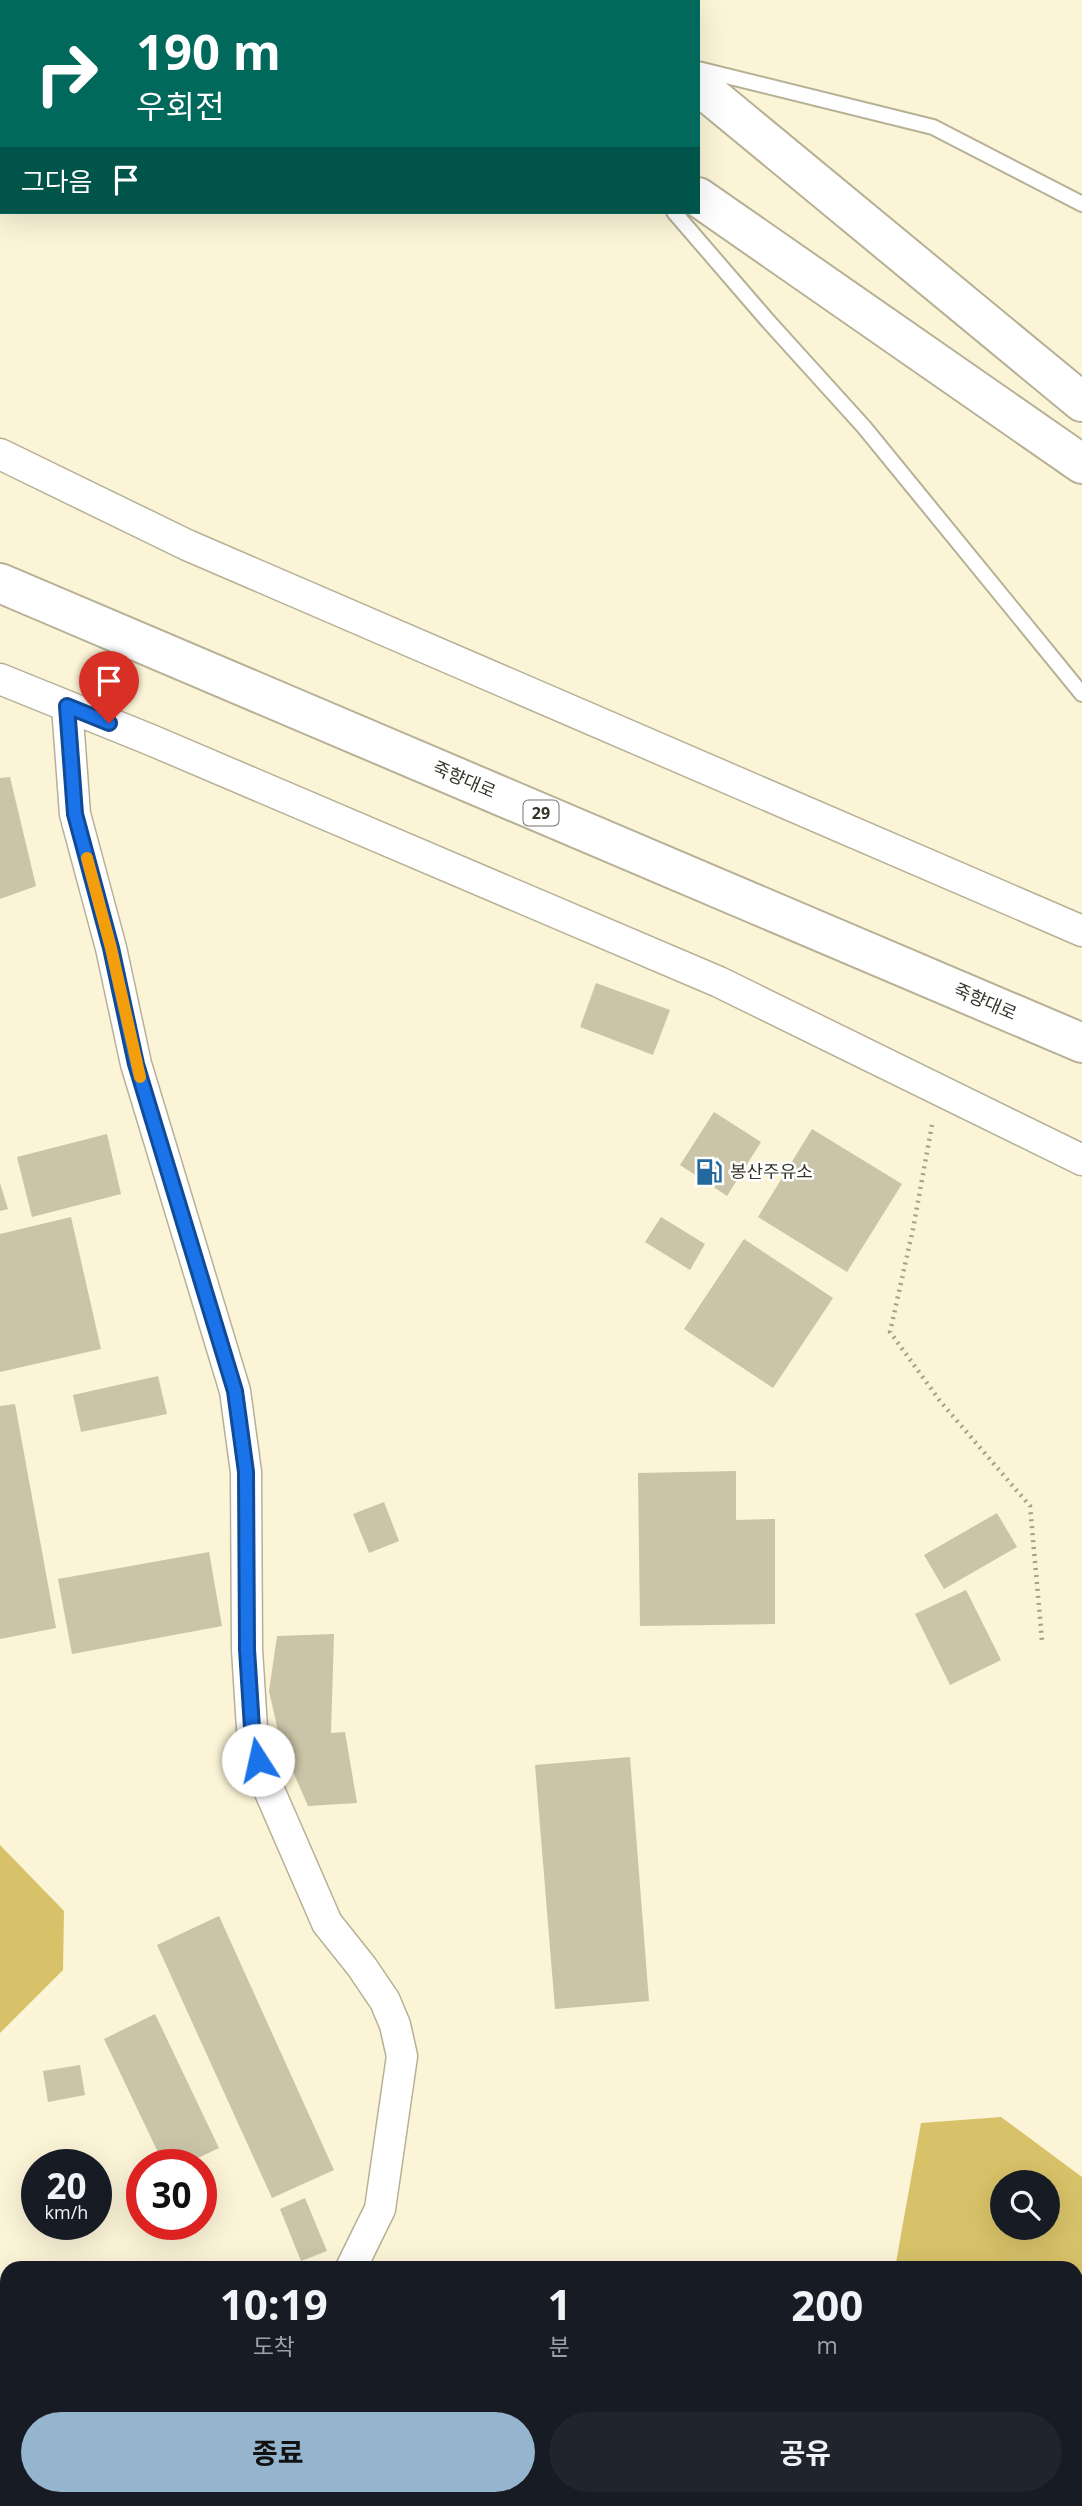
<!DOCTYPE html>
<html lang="ko">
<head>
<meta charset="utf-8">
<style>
	:root { --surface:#171b24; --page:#20242c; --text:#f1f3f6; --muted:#9ea1a6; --accent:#95b5ce }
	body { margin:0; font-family:"Open Sans","Noto Sans KR",sans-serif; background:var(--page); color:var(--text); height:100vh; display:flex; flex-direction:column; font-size:26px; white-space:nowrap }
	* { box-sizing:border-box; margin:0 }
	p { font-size:23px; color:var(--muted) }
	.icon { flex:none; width:38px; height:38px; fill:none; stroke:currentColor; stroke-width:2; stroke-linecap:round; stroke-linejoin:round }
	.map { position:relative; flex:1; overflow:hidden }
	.sheet { position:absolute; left:0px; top:2261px; width:1083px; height:245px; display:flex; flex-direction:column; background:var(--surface); border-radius:21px 21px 0 0; box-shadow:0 7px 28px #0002 }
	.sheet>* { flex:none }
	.top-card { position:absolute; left:0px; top:0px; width:700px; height:214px; box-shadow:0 7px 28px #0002; background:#00695c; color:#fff; overflow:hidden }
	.controls { position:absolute; left:990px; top:2170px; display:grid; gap:14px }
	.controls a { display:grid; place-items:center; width:70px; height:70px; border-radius:50%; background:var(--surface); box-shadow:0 7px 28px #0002; font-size:35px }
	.speed { position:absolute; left:21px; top:2149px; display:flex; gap:14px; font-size:35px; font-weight:700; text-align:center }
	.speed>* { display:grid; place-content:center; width:91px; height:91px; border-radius:50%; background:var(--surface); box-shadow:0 7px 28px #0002; line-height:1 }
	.speed small { font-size:18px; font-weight:400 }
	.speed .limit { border:10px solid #d22; background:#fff; color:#111 }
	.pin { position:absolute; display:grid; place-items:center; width:60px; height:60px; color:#fff; margin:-72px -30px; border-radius:50% 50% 50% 0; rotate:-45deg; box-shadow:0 0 7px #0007 }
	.pin .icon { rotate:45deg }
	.me { position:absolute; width:77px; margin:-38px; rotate:350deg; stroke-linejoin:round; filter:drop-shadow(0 0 5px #0008) }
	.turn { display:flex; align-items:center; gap:24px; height:147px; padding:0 21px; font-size:32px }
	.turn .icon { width:91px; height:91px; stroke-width:2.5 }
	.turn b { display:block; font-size:49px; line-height:60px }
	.then { display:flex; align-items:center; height:66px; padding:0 21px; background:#0003; gap:14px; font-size:26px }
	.eta { display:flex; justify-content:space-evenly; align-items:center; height:119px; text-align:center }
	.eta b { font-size:42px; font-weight:700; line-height:49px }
	.button { display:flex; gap:14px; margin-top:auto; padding:14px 21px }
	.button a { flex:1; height:80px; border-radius:42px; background:var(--accent); color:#111; font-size:28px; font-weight:700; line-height:80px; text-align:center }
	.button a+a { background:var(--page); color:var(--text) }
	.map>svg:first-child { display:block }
	.forest { fill:#d8c269; fill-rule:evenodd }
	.building { fill:#cac4a8 }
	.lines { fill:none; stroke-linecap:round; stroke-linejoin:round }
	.lane-casing { stroke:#b7b095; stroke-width:18 }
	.street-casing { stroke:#b7b095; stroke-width:33 }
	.primary-casing { stroke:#b7b095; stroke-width:42 }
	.highway-casing { stroke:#b7b095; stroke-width:42 }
	.path { stroke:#a6a08b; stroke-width:4.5; stroke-dasharray:2 5; stroke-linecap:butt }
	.lane { stroke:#fff; stroke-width:14 }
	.street { stroke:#fff; stroke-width:30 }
	.primary { stroke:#fff; stroke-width:38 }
	.highway { stroke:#fff; stroke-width:38 }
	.route-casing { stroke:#114b97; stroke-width:18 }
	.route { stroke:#1a73e8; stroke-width:12 }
	.slow { stroke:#f59e0b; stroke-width:12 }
	.labels { text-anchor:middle; stroke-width:5; stroke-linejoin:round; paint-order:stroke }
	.shield { fill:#fff; stroke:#727068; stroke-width:2 }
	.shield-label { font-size:16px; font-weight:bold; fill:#363328 }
	.street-label { font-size:18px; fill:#363328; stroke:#fff }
	.poi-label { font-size:18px; fill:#363328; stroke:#fff; text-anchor:start }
</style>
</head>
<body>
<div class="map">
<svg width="1082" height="2506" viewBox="0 0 1082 2506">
	<rect width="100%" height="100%" fill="#fbf4d7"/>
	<path class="forest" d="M0,1845L64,1911L63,1970L0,2033Z
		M1001,2117L1082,2177V2506H895L888,2499H1076V2268H895L921,2123ZM1003,2182H1048V2228H1003Z"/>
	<path class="building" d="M10,777L36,886L0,899V778Z
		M596,983L670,1010L653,1055L580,1027Z
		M714,1112L761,1142L727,1196L680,1165Z
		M812,1129L902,1184L847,1272L758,1217Z
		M107,1134L121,1194L32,1217L17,1157Z
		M0,1183L8,1209L0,1211Z
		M71,1217L101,1349L0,1372V1234Z
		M661,1217L705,1244L690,1270L645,1242Z
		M744,1239L833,1298L773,1388L684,1329Z
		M158,1376L167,1414L81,1432L73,1395Z
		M15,1404L56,1628L0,1639V1406Z
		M736,1471V1520L775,1519V1624L640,1626L638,1473Z
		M384,1502L399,1541L369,1553L353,1514Z
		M997,1513L1017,1547L944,1589L924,1555Z
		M209,1552L222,1626L72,1654L58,1579Z
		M966,1590L1001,1660L950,1685L915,1614Z
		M334,1634L331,1733L345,1732L357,1803L308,1806L281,1744L269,1691L277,1636Z
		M630,1757L649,2001L555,2009L535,1765Z
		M219,1916L334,2170L272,2198L157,1945Z
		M155,2014L219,2148L183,2165H164L104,2039Z
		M80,2065L85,2095L48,2102L43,2071Z
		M305,2198L327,2251L301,2261L280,2209Z"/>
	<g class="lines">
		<defs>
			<path id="lane" d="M698,69L933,127L1082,204
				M674,212L768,321L864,427L1082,694"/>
			<path id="street" d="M0,454L187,545L1082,931
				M0,679L151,740L719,982L1082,1160
				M67,706L75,814L111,948L136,1064L235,1391L246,1472L247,1649L253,1744L263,1776L327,1923L362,1967L385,2001L395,2025L402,2056L380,2209L351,2268
				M262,2506V2499"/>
			<path id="primary" d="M0,583L1082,1043"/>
			<path id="highway" d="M419,0L421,2
				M590,0L592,2
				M698,85L1082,402
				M698,197L1082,464"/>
		</defs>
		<use href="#lane" class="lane-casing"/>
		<use href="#street" class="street-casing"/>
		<use href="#primary" class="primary-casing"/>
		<use href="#highway" class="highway-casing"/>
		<path class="path" d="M932,1125L913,1229L890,1332L940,1401L1030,1506L1042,1640"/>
		<use href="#lane" class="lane"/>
		<use href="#street" class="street"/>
		<use href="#primary" class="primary"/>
		<use href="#highway" class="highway"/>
	</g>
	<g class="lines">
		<defs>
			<path id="route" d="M109,723L67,706L75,814L111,948L136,1064L235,1391L246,1472L247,1649L253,1744L258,1760"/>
		</defs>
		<use href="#route" class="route-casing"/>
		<use href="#route" class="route"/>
		<path class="slow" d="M87,858L111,948L140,1077"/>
	</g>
	<defs>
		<symbol id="fuel-bare" viewBox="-9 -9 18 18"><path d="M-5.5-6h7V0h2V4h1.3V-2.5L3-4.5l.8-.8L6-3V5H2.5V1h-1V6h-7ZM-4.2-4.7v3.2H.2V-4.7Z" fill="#24699e" stroke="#fff" stroke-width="2.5" paint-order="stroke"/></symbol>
	</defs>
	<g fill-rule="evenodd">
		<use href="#fuel-bare" x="690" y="1153" width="38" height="38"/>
	</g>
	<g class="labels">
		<rect class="shield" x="523.5" y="800.5" width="35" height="25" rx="5"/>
		<g class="shield-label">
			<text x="541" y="819">29</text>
		</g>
		<g class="street-label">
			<text transform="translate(464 780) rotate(23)" y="6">죽향대로</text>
			<text transform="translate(985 1002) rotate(23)" y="6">죽향대로</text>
		</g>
		<g class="poi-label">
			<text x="730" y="1178">봉산주유소</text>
		</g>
	</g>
</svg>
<div class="controls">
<a><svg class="icon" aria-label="search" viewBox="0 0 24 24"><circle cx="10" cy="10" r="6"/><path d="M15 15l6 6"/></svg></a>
</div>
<div class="speed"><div>20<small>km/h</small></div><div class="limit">30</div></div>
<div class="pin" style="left:109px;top:723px;background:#d93025"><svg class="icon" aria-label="arrive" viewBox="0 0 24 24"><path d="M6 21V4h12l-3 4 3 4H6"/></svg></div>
<svg class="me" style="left:258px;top:1760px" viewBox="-20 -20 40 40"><circle r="19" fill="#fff"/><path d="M0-13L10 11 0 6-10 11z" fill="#1a73e8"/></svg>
<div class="top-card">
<div class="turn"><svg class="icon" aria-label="right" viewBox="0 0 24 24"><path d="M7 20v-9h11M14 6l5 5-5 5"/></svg><div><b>190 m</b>우회전</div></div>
<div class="then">그다음<svg class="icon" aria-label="arrive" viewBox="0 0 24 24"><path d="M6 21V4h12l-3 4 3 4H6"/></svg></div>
</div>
<section class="sheet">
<div class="eta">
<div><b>10:19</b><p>도착</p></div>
<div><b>1</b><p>분</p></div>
<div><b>200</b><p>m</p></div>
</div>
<div class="button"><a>종료</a><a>공유</a></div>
</section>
</div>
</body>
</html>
